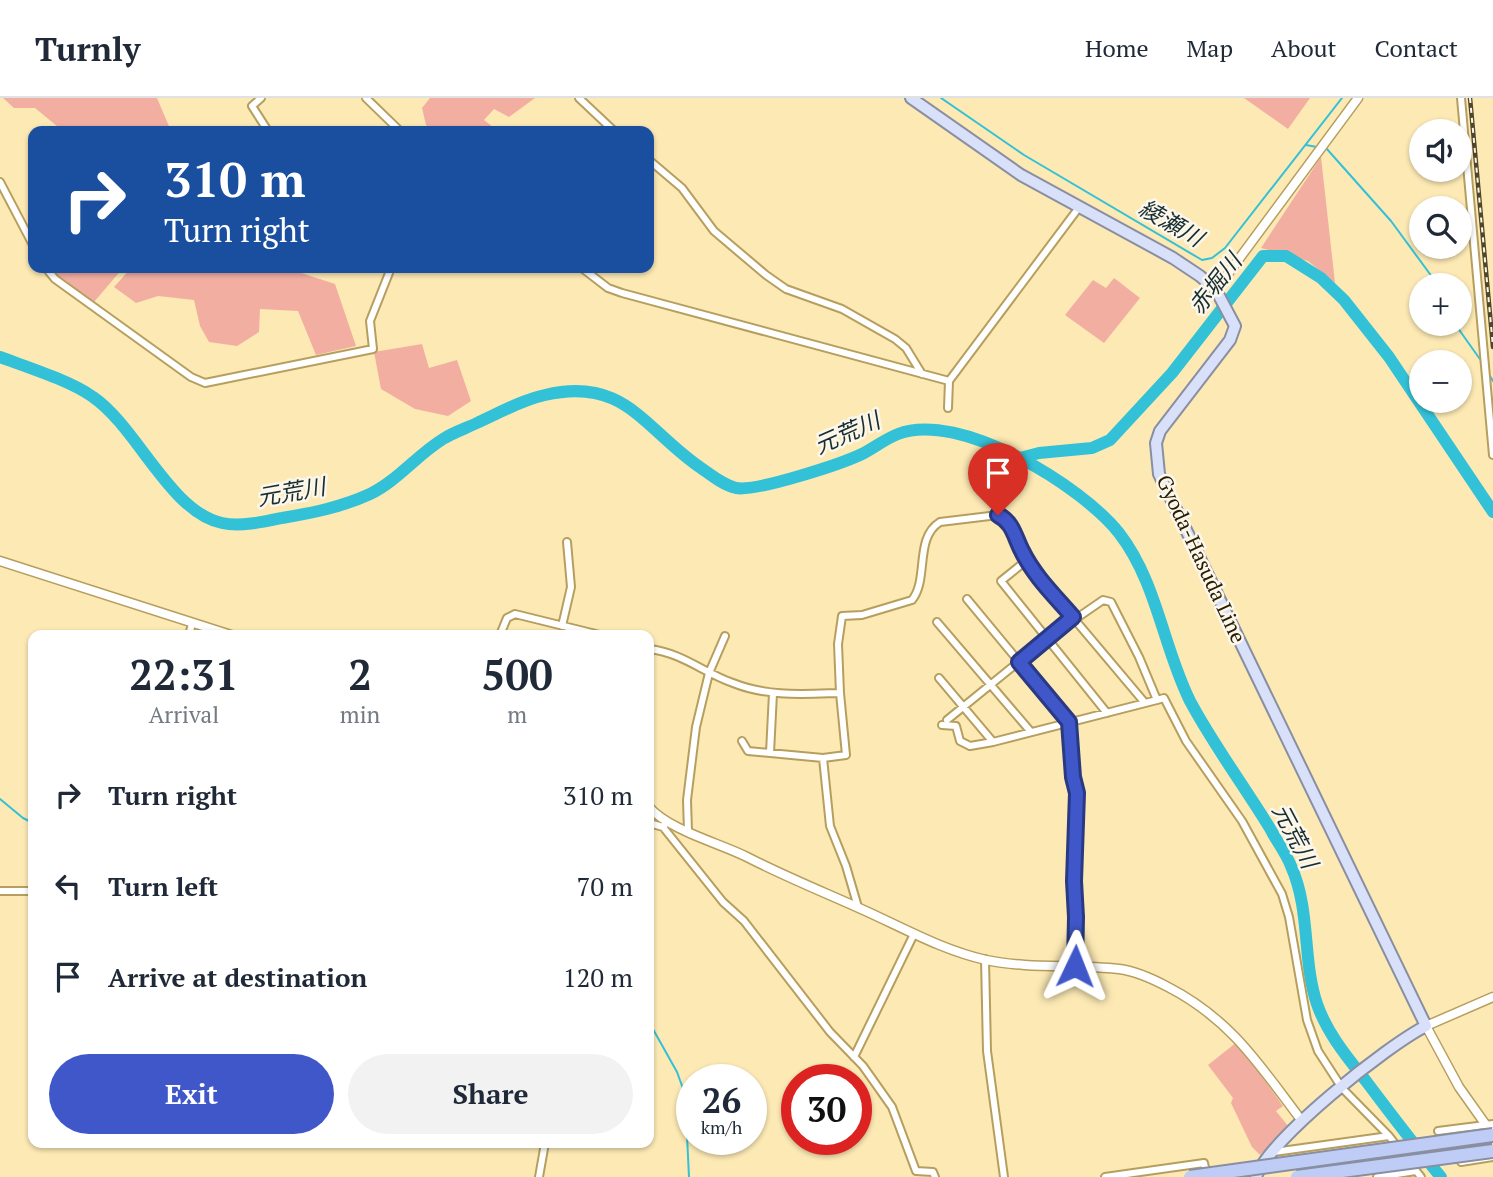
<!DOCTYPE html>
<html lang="en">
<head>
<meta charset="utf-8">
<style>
	:root { --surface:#fff; --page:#f2f2f3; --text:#1f2937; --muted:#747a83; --line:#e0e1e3; --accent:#4057ca }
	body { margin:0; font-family:"PT Serif","Noto Sans JP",serif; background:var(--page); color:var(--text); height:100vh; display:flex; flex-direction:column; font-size:26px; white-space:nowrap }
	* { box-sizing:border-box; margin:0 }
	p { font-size:23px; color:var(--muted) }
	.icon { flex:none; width:38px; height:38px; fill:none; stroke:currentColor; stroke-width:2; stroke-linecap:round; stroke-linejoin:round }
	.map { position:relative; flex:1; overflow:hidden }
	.details { position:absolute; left:28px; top:532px; width:626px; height:518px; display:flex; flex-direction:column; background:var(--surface); border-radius:14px; box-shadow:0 2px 5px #0004 }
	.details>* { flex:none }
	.hud { position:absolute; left:28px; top:28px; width:626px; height:147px; border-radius:14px; box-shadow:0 2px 5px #0004; background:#1a4fa0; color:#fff; overflow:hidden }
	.buttons { position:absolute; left:1409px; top:21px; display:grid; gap:14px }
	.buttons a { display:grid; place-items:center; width:63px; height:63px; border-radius:50%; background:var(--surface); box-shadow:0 2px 5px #0004; font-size:35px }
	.speed { position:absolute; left:676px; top:966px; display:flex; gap:14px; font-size:35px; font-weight:700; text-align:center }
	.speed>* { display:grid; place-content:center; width:91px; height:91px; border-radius:50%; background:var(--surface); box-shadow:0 2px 5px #0004; line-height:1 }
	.speed small { font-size:18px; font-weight:400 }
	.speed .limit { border:10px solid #d22; background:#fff; color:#111 }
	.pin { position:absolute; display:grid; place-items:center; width:60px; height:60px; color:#fff; margin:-72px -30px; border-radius:50% 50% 50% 0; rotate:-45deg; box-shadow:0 0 7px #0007 }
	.pin .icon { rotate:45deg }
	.me { position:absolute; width:77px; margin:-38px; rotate:2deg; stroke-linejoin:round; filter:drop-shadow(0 0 5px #0008) }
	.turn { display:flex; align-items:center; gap:24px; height:147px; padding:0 21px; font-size:32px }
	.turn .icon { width:91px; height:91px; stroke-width:2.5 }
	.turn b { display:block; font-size:49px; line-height:60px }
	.eta { display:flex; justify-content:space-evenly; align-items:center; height:119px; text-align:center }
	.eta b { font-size:42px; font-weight:700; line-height:49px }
	.cta { display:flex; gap:14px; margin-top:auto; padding:14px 21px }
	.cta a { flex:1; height:80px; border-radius:42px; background:var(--accent); color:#fff; font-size:28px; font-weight:700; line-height:80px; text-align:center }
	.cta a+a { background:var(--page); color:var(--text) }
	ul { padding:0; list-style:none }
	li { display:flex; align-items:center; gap:21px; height:91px; padding:0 21px }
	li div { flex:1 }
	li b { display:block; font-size:26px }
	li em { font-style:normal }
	header { display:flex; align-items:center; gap:42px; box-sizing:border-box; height:98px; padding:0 35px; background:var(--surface); border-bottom:2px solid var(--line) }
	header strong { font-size:33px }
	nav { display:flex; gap:38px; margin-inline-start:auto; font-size:24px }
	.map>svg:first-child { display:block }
	.green { fill:#f3aea2 }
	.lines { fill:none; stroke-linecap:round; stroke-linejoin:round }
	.stream { stroke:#33c1d7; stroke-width:2 }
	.river { stroke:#33c1d7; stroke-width:12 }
	.minor-casing { stroke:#b69f5e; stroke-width:10 }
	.tertiary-casing { stroke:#b69f5e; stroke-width:11 }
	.primary-casing { stroke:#898fa1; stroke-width:14 }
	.minor { stroke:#fff; stroke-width:6 }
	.tertiary { stroke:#fff; stroke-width:8 }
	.primary { stroke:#d9e1fa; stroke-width:10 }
	.rail-casing { stroke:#514627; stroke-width:4.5 }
	.rail { stroke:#fcf7ea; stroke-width:2; stroke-dasharray:5; stroke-linecap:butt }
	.motorway-bridge-casing { stroke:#898fa1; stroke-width:16; stroke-linecap:butt }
	.motorway-bridge { stroke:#bfcdf6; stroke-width:12 }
	.route-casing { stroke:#2a3983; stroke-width:18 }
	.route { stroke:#4057ca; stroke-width:12 }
	.labels { text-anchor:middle; stroke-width:5; stroke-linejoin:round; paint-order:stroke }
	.street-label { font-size:21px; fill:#261d03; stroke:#fcf7ea }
	.water-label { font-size:23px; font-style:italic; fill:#172e32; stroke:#fcf7ea }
</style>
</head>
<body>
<header>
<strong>Turnly</strong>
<nav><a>Home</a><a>Map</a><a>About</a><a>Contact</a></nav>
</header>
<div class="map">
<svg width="1493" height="1079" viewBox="0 0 1493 1079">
	<rect width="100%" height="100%" fill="#fce9b4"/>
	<path class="green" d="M3,0H157L171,33H63L35,10H14Z
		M430,0H535L509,19L494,11L484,22L498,33H435L426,27L422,10Z
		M1244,0H1310L1288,31Z
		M1321,59L1335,185L1308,163L1261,150Z
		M60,170H123L94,204L56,176Z
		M131,170H286L335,186L356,248L316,257L298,213L260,211L259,234L237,248L209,244L200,228L194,202L158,198L136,205L114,189Z
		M1114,180L1140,200L1104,245L1065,217L1093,182L1106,190Z
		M422,246L429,270L457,262L471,303L448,318L415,311L381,291L374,254Z
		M1237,944L1283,1008L1276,1013L1288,1028L1260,1057L1252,1049L1231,1005L1233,1000L1208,967Z"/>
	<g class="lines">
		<path class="stream" d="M941,0L1024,57L1202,162L1212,160L1225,150L1342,0
			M1306,47L1317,49
			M1326,50L1391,123L1438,187
			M1455,226L1482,264
			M1488,275L1493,283
			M0,701L23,720L33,725
			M649,924L677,974L685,996L689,1079"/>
		<path class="river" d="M0,259C27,269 71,283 93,299C137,329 170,414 222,425C240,429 263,424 282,420C312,415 342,409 370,396C397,383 417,357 443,341C454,334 467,330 479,324C501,314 522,302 545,297C625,278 644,331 701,370C711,377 723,387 736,390C756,394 841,366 862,356C874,350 885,341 898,336C959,312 1082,388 1119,435C1157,484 1163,549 1190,603C1214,648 1245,689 1271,732C1277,744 1286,755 1291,768C1311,813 1302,861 1317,906C1327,935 1347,959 1366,983C1390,1015 1415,1048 1441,1079
			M1020,360L1039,355L1092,350L1110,342L1172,275L1263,158H1286L1321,180L1344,202L1389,259L1493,414"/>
		<defs>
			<path id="minor" d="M261,0L252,8L268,33
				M366,0L400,33
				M579,0L614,33
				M1461,0L1493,357
				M649,62L682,90L714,133L766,177L786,191L842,211L895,241L906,250L922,276
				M0,84L33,147
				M46,170L55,181L191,279L205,285L373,251L370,223L391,170
				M582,170L608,190L622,195L949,283
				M948,310L949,283L1080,108
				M1027,462L1001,483L1107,615
				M967,501L1069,624L1073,679L1077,695L1074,783L1076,819L1075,868
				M937,524L1031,634
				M562,528L571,489L567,444
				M189,537L192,526
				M500,537L507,520L515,516L600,537
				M649,551C683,555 702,574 733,585C768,599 804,596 840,595L846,657L823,660L830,728L846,768L858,809
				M939,580L993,644L1157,602L1139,559L1111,504L1103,502L1074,522
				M840,595L838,546L842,518L862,517L912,502C929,481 914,440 940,424L998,417L1009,425L1022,455L1038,478L1145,605
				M1157,602L1164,600L1186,643L1242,723L1282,796L1289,819L1307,922L1318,953L1342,990L1389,1038L1421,1079
				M947,622L1074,519
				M942,627L956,628L960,643L970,648L993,644
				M742,643L748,653L823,660
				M770,655L773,595
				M667,724L663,729L723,804L744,823L830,934L863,968L892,1009L916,1073L933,1074L935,1079
				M649,725L663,729
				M688,733L687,702L696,629L709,575L725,538
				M0,793H33
				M985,861L987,953L1004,1079
				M854,959L914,836
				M1438,1033L1493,1026
				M1274,1054L1389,1038
				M1461,1064L1493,1059
				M539,1079L545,1045
				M1105,1079L1204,1065L1207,1078
				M1377,1079L1416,1073"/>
			<path id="tertiary" d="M1216,192L1358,0
				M0,463L231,537
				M649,709C669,732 719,745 747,759C784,778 821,793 859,810C900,828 941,852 986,862C1030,871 1075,866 1119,871C1136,873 1153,881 1168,889C1232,922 1260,968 1302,1023
				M1493,899L1426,928L1459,989L1493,1037"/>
			<path id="primary" d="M911,0L1021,77L1173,160L1200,178L1216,192L1235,228L1230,242L1160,333L1156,345L1159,376L1426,928C1388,947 1269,1041 1256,1079"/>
		</defs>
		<use href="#minor" class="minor-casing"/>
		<use href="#tertiary" class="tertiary-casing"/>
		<use href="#primary" class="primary-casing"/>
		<use href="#minor" class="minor"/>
		<use href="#tertiary" class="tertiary"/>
		<use href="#primary" class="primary"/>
		<defs>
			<path id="rail" d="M1470,0L1493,249"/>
		</defs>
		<use href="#rail" class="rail-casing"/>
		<use href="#rail" class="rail"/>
		<defs>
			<path id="motorway-bridge" d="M1190,1079L1493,1037
				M1297,1079L1493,1053"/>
		</defs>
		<use href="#motorway-bridge" class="motorway-bridge-casing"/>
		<use href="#motorway-bridge" class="motorway-bridge"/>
	</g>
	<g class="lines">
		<defs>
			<path id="route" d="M998,417C1013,424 1015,440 1022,453C1034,478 1055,498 1073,519L1019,564L1069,624L1073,679L1077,695L1074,783L1076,819L1075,868"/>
		</defs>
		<use href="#route" class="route-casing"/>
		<use href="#route" class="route"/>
	</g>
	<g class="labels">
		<g class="street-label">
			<text transform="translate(1201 461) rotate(65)" y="7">Gyoda-Hasuda Line</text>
		</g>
		<g class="water-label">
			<text transform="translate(1171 125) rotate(30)" y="8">綾瀬川</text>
			<text transform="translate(1215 186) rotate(-52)" y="8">赤堀川</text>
			<text transform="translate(847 335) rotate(-24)" y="8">元荒川</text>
			<text transform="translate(291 394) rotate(-10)" y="8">元荒川</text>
			<text transform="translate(1295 738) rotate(62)" y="8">元荒川</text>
		</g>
	</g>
</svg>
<div class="buttons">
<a><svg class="icon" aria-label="sound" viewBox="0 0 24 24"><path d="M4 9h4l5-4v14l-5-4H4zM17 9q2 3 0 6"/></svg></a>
<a><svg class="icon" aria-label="search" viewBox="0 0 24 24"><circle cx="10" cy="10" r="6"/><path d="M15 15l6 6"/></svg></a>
<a>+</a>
<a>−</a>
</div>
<div class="speed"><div>26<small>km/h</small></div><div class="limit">30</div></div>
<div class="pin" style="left:998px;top:417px;background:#d93025"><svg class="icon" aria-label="arrive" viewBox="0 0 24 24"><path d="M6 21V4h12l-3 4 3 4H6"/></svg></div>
<svg class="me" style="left:1075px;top:868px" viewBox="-20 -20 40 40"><path d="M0-17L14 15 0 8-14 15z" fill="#4057ca" stroke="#fff" stroke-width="4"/></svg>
<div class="hud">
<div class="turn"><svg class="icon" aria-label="right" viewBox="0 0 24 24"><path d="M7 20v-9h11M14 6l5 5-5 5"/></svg><div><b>310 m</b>Turn right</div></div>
</div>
<section class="details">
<div class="eta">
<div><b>22:31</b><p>Arrival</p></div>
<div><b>2</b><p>min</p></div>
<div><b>500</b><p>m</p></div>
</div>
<ul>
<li><svg class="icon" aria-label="right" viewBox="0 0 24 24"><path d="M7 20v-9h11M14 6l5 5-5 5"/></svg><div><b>Turn right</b></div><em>310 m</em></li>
<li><svg class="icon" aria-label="left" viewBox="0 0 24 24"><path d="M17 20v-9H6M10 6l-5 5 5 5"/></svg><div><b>Turn left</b></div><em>70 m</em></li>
<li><svg class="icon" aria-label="arrive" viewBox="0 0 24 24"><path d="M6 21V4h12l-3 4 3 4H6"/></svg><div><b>Arrive at destination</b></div><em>120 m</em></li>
</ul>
<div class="cta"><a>Exit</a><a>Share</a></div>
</section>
</div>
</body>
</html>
